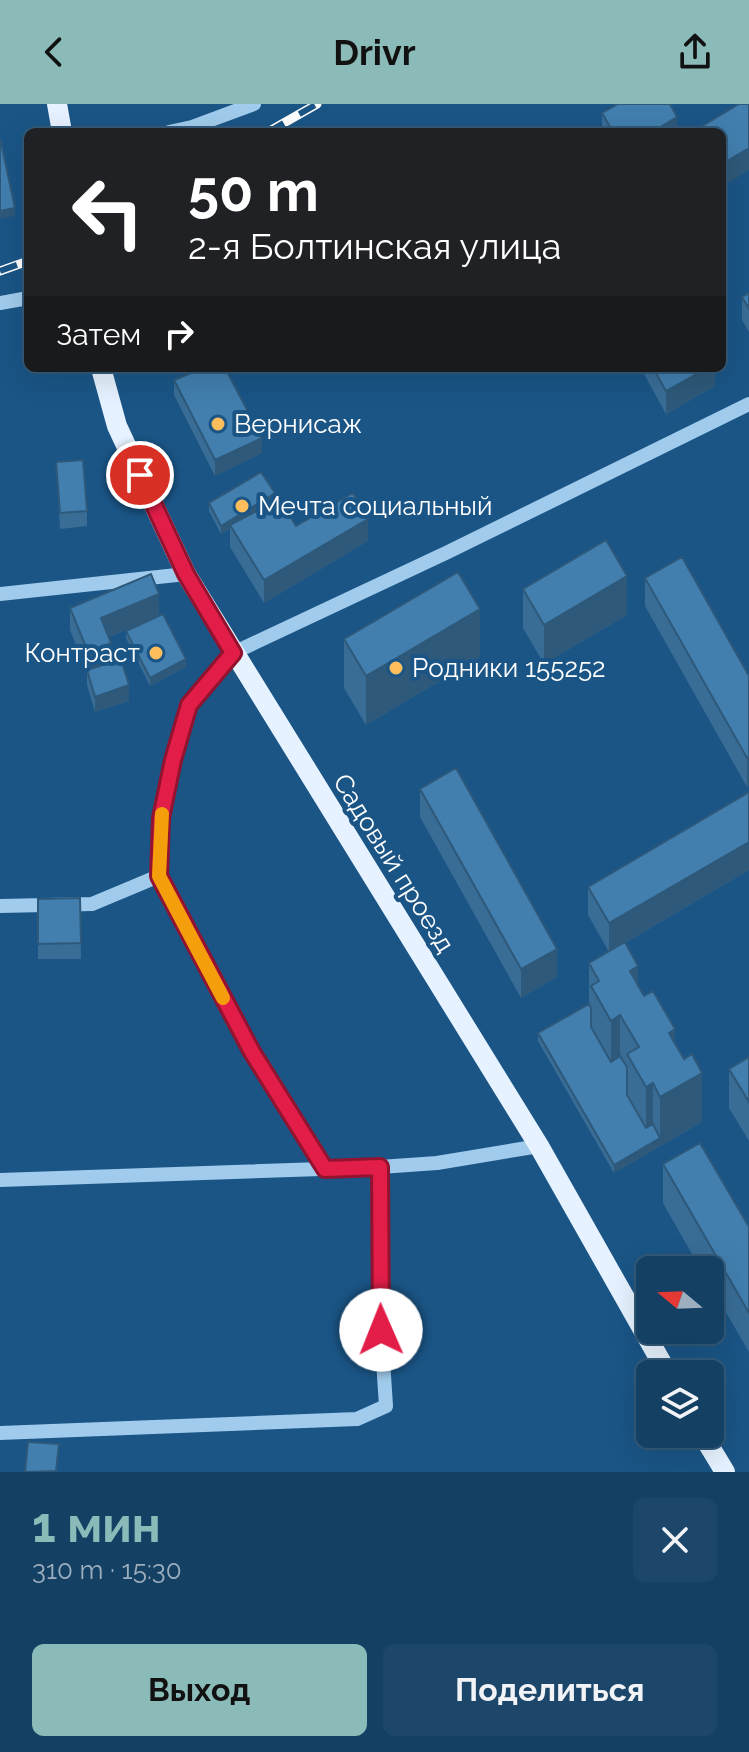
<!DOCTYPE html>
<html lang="ru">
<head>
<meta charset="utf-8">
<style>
	:root { --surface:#144064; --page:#1d476a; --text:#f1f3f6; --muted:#9dafbf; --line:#335978; --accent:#8bbbb9 }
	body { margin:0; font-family:Raleway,sans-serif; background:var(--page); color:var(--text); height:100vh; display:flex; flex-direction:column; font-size:30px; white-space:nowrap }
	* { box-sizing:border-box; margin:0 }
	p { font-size:26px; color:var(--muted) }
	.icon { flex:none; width:44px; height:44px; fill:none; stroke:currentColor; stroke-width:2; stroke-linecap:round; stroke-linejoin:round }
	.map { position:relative; height:1368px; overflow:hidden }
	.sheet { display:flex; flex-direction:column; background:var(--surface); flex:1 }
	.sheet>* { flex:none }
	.banner { position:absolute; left:24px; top:24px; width:702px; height:244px; border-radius:12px; box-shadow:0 8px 32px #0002,0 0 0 2px var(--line); background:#202124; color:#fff; overflow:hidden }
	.needle { width:52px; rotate:289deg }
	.controls { position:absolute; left:636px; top:1152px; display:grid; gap:16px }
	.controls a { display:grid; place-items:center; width:88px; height:88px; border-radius:12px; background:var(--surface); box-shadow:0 8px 32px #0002,0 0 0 2px var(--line); font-size:40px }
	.pin { position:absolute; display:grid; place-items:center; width:68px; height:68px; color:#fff; margin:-34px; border:4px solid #fff; border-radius:50%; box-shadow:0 2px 8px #0007 }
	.me { position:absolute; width:88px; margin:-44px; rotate:359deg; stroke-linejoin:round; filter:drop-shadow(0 0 6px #0008) }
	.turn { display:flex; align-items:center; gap:28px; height:168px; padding:0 32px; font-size:36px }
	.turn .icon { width:104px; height:104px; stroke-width:2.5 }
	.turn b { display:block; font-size:56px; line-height:68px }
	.then { display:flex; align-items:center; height:76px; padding:0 32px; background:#0003; gap:16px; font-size:30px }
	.round { display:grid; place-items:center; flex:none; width:84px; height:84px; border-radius:12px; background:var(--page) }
	.head { display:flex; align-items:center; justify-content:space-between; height:136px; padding:0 32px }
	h1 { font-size:48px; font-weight:700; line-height:60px; color:var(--accent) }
	.primary-button { display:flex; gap:16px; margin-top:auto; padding:16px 32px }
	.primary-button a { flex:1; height:92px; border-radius:12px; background:var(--accent); color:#111; font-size:32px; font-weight:700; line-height:92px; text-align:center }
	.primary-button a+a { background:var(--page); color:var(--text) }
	header { display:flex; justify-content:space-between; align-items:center; height:104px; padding:0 32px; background:var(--accent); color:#111; font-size:36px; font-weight:700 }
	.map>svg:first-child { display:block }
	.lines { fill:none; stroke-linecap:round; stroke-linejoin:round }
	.minor { stroke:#a0cbec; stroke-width:14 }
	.major { stroke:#e6f2ff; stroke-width:20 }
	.rail-casing { stroke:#fff; stroke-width:9 }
	.rail { stroke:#1a5586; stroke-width:6; stroke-dasharray:18; stroke-linecap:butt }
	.wall { fill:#396d96 }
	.shaded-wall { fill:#2e597a }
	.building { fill:#427faf; stroke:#2e597a; stroke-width:2 }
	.route-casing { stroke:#92132f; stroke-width:20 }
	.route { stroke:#e11d48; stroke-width:14 }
	.slow { stroke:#f59e0b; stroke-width:14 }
	.poi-dot { fill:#ffbe5c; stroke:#1a5586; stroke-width:3 }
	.labels { text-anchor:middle; stroke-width:8; stroke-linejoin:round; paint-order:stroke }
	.poi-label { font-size:26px; fill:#fff; stroke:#1a5586; text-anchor:start }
	.street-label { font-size:26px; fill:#fff; stroke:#1a5586 }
</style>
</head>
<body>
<header><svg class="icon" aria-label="back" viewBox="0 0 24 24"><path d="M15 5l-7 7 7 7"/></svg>Drivr<svg class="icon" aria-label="share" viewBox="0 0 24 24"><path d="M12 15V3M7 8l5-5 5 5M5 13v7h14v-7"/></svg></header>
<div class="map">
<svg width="749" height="1368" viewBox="0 0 749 1368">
	<rect width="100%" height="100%" fill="#1a5586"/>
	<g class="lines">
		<path class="minor" d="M169,28L192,23L254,0
			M0,199L28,194
			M0,490L186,470
			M0,802L92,800L159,772
			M325,1065L252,948L159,772L161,714L173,656L189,601L233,549L448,448L749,300
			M0,1076L380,1063L437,1059L539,1042
			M0,1329L357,1315L386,1302L381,1226L380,1063"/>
		<path class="major" d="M57,0L62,28
			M101,264L117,322L186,470L539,1042L668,1270
			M702,1330L725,1368"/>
		<defs>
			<path id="rail" d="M268,28L317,0
				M0,167L28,157"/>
		</defs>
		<use href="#rail" class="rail-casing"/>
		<use href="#rail" class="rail"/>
	</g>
	<path class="wall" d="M602,9L677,28H602Z
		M749,189V228L742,216V193Z
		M644,264H715V282L666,310L644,270Z
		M174,276L262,349L215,372L174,291Z
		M56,358L87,407V422L60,425Z
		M275,397L265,403L296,422L368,437L264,499L230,443V425L221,430L209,407V399Z
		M645,474L749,572L747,683L645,502Z
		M523,485L627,511L544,560L523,524Z
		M70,504L159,511L186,563L150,582L126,534V527L140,520L109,533L111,558L129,597L95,608L87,581V567L70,526Z
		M344,535L480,553L366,621L344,584Z
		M420,685L557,873L521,894L420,713Z
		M749,766L625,839L638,881L675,941L702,1018L614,1069L538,937V929L589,900V859L609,848L588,811V783Z
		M80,794L81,855H38V795Z
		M749,953V1037L729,1004V965Z
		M663,1060L749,1123V1248L710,1181V1166H701L663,1099Z"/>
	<path class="shaded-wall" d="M677,13V28H652Z
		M749,44V66L722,83V60Z
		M15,104V112L0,115V107Z
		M707,264H715V282L666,310V287Z
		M262,334V349L215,372V356Z
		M275,389V397L232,424L230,421V425L221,430V422Z
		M368,415V437L264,499V476Z
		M627,472V511L544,560V521Z
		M159,490V512L101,536V514Z
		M480,505V553L366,621V572Z
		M111,539V561L88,571V548Z
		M186,555V563L150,582V574Z
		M129,581V597L95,608V593Z
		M749,653V682L747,683V654Z
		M749,738V766L609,848V819Z
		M557,845V873L521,894V865Z
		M638,862V910L630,867Z
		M620,911V960L611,965V917Z
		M675,925V974L669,929Z
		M702,969V1018L614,1069V1061L660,1034V993Z
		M653,979V1028L646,1032V983Z"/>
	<path class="building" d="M618,0H670L677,13L652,28H613L602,9Z
		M739,0H749V44L722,60V28H701L699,24Z
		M0,34L15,104L0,107Z
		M749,189V205L742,193Z
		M203,264H225L262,334L215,356L174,276Z
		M653,264H707L666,287Z
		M83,356L87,407L60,409L56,358Z
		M261,368L275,389L221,422L209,399Z
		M353,389L368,415L264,476L230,421L280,395L296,422Z
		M606,436L627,472L544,521L523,485Z
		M682,453L749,572V653L747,654L645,474Z
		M458,468L480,505L366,572L344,535Z
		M151,470L159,490L101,514L111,539L88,548L70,504Z
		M163,510L186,555L150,574L126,527Z
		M121,555L129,581L95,593L87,566Z
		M456,664L557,845L521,865L420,685Z
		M749,688V738L609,819L588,783Z
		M80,794L81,839L38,840V795Z
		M625,838L638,862L630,867L644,892L653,887L675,925L669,929L684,955L692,950L702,969L660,993L653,979L646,983L627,950L639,943L620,911L611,917L591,882L599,877L589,859Z
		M589,900L591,904V923L611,958L620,952L627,963V991L646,1024L653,1020L660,1034L614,1061L538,929Z
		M749,953V998L729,965Z
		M700,1039L749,1123V1209L663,1060Z
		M28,1338L59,1340L56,1367L25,1368Z"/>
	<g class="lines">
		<defs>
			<path id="route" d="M140,371L186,470L233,549L189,601L173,656L161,714L159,772L252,948L325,1065L380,1063L381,1226"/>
		</defs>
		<use href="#route" class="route-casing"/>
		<use href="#route" class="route"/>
		<path class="slow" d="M162,710L159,772L223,894"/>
	</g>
	<g class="poi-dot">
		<circle cx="218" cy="320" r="8"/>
		<circle cx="242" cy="402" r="8"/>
		<circle cx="156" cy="549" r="8"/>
		<circle cx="396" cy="564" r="8"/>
	</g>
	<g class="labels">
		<g class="poi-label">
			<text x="234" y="329">Вернисаж</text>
			<text x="258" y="411">Мечта социальный</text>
			<text x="140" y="558" text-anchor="end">Контраст</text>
			<text x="412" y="573">Родники 155252</text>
		</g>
		<g class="street-label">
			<text transform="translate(394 759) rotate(58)" y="9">Садовый проезд</text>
		</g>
	</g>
</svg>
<div class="controls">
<a><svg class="needle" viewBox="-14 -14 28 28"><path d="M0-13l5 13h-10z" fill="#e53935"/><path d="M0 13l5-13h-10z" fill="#9dafbf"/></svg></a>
<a><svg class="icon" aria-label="layers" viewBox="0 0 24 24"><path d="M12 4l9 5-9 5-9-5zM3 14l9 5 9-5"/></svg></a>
</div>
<div class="pin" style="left:140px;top:371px;background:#d93025"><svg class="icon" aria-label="arrive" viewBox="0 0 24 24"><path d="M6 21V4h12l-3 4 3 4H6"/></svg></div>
<svg class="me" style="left:381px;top:1226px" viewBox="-20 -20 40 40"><circle r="19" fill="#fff"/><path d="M0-13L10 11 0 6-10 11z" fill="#e11d48"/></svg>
<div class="banner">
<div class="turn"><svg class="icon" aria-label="left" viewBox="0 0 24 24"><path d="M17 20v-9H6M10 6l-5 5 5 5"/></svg><div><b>50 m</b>2-я Болтинская улица</div></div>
<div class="then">Затем<svg class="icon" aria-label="right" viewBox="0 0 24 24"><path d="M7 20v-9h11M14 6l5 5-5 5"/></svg></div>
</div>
</div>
<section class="sheet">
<div class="head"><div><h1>1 мин</h1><p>310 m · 15:30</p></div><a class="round"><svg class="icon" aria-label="close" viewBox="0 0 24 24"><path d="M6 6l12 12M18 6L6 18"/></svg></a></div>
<div class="primary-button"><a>Выход</a><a>Поделиться</a></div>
</section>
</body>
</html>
